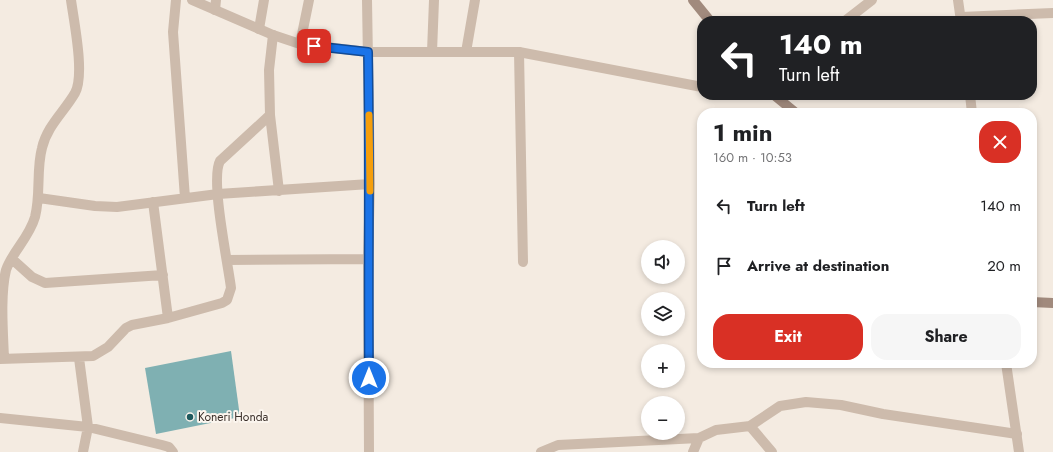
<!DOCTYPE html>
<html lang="en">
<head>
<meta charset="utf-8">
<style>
	:root { --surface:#fff; --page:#f6f6f6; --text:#202124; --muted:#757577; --accent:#d93025 }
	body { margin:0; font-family:Jost,sans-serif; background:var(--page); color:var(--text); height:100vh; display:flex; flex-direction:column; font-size:15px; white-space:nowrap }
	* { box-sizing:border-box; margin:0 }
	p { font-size:13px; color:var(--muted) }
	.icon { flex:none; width:22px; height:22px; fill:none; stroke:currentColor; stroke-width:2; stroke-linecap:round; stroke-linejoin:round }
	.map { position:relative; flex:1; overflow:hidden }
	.sheet { position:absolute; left:697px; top:108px; width:340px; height:260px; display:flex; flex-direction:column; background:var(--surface); border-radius:16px; box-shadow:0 2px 6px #0003 }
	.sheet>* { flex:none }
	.guide { position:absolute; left:697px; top:16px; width:340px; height:84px; border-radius:16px; box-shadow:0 2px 6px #0003; background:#202124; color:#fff; overflow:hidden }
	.tools { position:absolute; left:641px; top:240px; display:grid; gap:8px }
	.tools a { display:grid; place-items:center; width:44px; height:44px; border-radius:50%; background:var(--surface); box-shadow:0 2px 6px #0003; font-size:20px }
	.pin { position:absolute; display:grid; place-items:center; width:34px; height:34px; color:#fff; margin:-17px; border-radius:8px; box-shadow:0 2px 6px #0006 }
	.me { position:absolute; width:44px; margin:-22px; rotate:0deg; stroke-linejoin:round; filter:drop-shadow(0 0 3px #0008) }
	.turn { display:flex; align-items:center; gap:14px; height:84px; padding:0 16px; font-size:18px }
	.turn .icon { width:52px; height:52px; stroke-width:2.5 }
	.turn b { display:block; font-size:28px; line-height:34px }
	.round { display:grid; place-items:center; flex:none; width:42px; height:42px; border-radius:16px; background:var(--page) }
	.summary { display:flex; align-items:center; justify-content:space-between; height:68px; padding:0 16px }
	h1 { font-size:24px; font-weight:700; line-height:30px }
	.cta { display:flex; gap:8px; margin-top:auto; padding:8px 16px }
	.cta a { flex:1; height:46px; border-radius:16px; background:var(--accent); color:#fff; font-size:16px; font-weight:700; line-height:46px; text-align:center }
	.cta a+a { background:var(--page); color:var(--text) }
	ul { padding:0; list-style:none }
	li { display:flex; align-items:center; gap:12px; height:60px; padding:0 16px }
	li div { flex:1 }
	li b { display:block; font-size:15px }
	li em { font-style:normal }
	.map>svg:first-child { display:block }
	.water { fill:#7fb0b2 }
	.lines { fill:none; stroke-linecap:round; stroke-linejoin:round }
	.minor { stroke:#cdbbac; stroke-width:10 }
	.tertiary { stroke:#cdbbac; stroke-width:10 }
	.secondary { stroke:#a18a7d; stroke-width:10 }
	.route-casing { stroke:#114b97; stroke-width:10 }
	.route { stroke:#1a73e8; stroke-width:7 }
	.slow { stroke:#f59e0b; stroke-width:7 }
	.poi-dot { fill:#1f5a5e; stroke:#fbf5ee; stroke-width:1.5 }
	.labels { text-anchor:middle; stroke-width:4; stroke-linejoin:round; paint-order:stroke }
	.poi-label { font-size:12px; fill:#3b302b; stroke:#fbf5ee; text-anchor:start }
</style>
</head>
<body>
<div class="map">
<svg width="1053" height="452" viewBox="0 0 1053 452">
	<rect width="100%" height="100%" fill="#f4ebe1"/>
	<path class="water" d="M231,351L240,417L156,434L145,368Z"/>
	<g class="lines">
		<path class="minor" d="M176,0L173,32L185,198
			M367,0L370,184L368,259L369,452
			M215,10L216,0
			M961,17L1053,13
			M845,21L872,0
			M259,29L264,0
			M273,35L269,70L270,115L279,191
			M300,44L309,0
			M432,52L434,0
			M466,52L475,0
			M519,52L523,262
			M39,198L95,206L117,207L218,194L370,184
			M153,202L168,318
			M12,259L32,277L45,283L163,275
			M227,260L368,259
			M4,358C3,332 0,295 6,270C12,252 29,238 35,217C41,194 36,170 42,148C47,126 64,112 75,93C85,75 74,22 71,0
			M79,358L88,427L83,452
			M0,359L93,356L108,347L126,328L132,325L168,318L222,303L227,300L231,288C228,263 210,179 220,161L270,115
			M0,418L88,427L162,445L169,447L173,452
			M750,426L772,452
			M541,452L558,445L699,438L716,430L750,426L780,406L806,402L841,405L883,414L1017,434
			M693,452L699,438"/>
		<path class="tertiary" d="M192,0L273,35L300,44L368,52H519L702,87
			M958,0L961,21
			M970,95L972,113
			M1006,363L1019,452"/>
		<path class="secondary" d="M693,0L710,21
			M774,95L796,113
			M1032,302L1053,303"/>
	</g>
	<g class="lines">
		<defs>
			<path id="route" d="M314,46L368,52C370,161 368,269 369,378"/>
		</defs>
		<use href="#route" class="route-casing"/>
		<use href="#route" class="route"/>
		<path class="slow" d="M369,115L370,191"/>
	</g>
	<circle class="poi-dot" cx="190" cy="417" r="4"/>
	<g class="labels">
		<g class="poi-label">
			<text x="198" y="421">Koneri Honda</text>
		</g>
	</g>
</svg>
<div class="tools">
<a><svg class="icon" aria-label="sound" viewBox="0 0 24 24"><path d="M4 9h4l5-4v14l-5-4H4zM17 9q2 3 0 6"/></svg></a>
<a><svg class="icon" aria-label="layers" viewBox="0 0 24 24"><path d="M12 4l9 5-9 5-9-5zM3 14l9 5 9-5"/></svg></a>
<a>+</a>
<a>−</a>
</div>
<div class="pin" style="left:314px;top:46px;background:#d93025"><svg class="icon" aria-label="arrive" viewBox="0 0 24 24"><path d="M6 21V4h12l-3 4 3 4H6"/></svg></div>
<svg class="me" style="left:369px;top:378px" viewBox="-20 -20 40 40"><circle r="17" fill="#1a73e8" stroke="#fff" stroke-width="3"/><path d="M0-11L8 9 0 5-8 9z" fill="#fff"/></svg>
<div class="guide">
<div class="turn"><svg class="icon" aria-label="left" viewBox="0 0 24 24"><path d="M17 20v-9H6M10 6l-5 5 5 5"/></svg><div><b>140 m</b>Turn left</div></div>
</div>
<section class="sheet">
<div class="summary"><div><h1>1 min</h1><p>160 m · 10:53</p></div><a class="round" style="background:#d93025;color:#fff"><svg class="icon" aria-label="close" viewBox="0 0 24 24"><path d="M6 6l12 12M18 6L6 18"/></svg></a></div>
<ul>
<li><svg class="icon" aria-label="left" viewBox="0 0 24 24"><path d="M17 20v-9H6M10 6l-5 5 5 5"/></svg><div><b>Turn left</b></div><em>140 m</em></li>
<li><svg class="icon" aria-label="arrive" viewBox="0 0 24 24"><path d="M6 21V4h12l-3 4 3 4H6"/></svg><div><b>Arrive at destination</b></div><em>20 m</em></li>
</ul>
<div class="cta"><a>Exit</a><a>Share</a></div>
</section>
</div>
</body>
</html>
